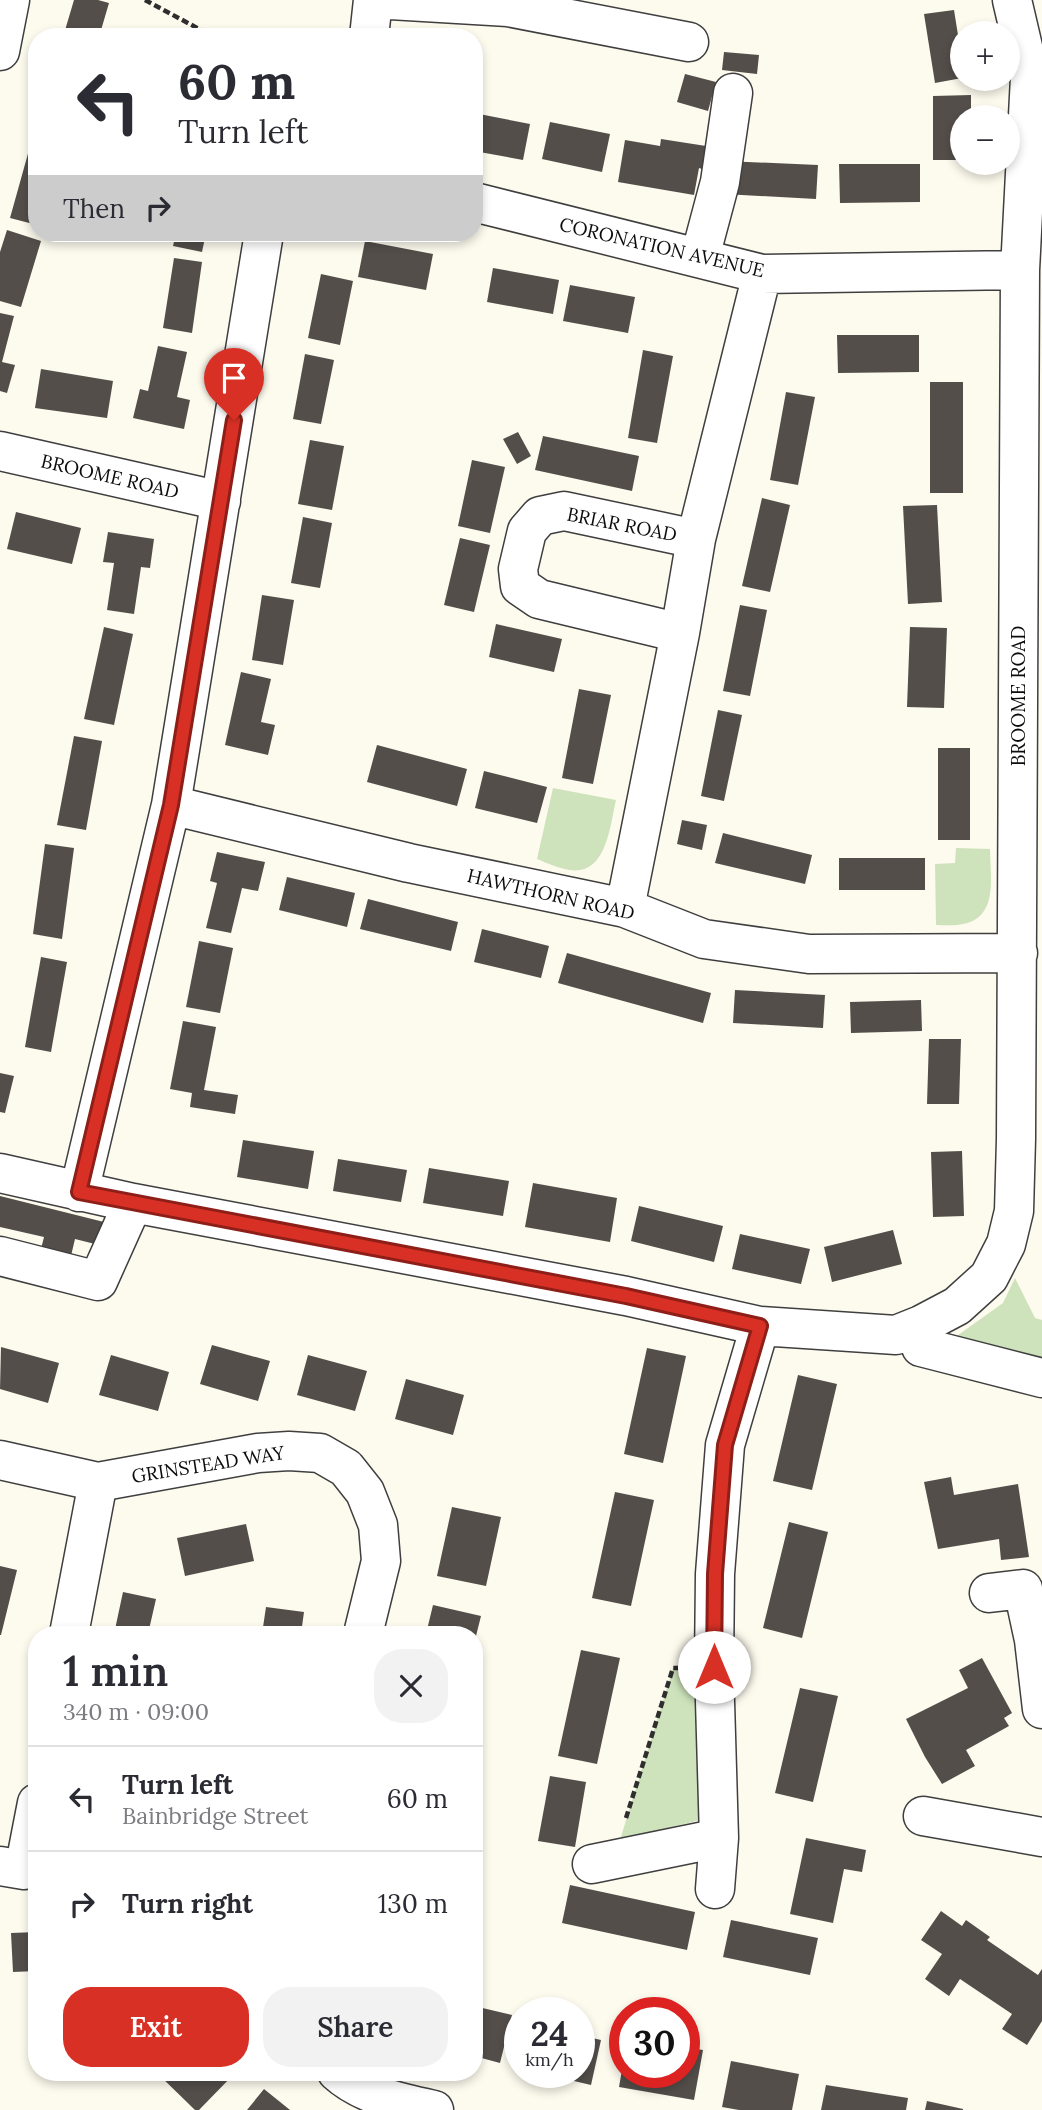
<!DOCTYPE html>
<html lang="en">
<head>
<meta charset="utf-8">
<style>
	:root { --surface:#fff; --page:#f2f2f3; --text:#2b2b33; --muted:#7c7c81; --line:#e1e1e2; --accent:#d93025 }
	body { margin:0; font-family:Lora,serif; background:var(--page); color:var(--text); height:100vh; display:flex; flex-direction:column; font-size:26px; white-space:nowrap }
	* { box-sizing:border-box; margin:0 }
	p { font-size:23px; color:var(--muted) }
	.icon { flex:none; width:38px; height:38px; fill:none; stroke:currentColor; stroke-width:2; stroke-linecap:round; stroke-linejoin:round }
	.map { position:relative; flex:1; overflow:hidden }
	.details { position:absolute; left:28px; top:1626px; width:455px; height:455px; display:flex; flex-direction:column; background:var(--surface); border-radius:28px; box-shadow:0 4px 10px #0003 }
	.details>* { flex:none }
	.banner { position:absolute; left:28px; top:28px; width:455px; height:214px; border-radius:28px; box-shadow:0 4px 10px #0003; background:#fff; color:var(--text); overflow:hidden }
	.controls { position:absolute; left:950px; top:21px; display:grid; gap:14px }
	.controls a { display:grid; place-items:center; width:70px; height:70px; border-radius:50%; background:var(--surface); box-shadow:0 4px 10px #0003; font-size:35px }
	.speed { position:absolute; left:504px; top:1997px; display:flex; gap:14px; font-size:35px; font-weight:700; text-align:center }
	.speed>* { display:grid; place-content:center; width:91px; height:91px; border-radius:50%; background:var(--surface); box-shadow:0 4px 10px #0003; line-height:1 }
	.speed small { font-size:18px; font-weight:400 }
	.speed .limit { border:10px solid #d22; background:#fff; color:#111 }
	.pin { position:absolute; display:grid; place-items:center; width:60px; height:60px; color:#fff; margin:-72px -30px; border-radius:50% 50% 50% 0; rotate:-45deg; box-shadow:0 0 7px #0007 }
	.pin .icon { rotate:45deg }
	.me { position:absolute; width:77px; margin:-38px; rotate:0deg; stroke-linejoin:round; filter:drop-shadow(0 0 5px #0008) }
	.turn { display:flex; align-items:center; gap:24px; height:147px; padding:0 35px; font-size:32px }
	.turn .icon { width:91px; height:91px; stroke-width:2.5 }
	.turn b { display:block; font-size:49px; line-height:60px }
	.then { display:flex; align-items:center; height:66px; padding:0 35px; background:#0003; gap:14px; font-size:26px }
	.round { display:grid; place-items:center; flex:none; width:74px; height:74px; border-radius:28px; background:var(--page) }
	.overview { display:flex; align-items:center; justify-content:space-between; height:119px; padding:0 35px }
	h1 { font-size:42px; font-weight:600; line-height:52px }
	.primary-button { display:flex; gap:14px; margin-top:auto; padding:14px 35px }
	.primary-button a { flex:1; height:80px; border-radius:28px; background:var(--accent); color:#fff; font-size:28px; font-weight:600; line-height:80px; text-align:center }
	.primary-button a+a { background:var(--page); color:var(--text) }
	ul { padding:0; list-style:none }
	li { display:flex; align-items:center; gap:21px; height:105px; padding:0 35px; border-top:2px solid var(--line) }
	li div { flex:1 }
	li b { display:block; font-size:26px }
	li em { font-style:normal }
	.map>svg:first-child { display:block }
	.green { fill:#cee3bb }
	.building { fill:#534e4a }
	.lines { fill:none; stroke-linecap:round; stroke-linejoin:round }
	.minor-casing { stroke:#3f3f3f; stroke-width:41 }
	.path { stroke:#2e2e2e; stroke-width:4.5; stroke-dasharray:7 3.5; stroke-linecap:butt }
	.minor { stroke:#fff; stroke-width:38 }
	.route-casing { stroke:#8d1f18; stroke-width:18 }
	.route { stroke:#d93025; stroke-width:12 }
	.labels { text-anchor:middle; stroke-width:7; stroke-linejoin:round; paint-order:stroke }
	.street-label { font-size:19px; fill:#0c0c0c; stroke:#fff }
</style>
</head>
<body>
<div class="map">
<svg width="1042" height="2110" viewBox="0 0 1042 2110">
	<rect width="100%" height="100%" fill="#fdfaee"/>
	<path class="green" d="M553,788L616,800C610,825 607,876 569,870C558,868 547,863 537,859Z
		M956,848L990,849C990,876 999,917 963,924C955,926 945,925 936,925L935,864L955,863Z
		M1015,1278L1035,1318L1042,1320V1378L940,1348L1003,1303Z
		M697,1667L704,1819L620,1840L673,1668Z"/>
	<path class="building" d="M74,0H98L109,3L99,37H63Z
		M954,10L962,60V78L935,83L924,14Z
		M724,52L759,55L757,74L722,70Z
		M685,74L716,82L708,111L677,102Z
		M971,95V117H962V160H933V96Z
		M474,113L530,124L523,160L474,151Z
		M550,122L610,134L602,172L542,159Z
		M661,139L706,146L702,169L699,168L694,195L618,182L625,140L660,146Z
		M29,150L37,152V225L10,218Z
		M725,161L818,165L816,199L724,194Z
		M839,164H920V202L840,203Z
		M7,230L41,241L21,307L0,301V252Z
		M176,233H206L202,252L173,246Z
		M365,241L433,254L426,290L358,277Z
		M174,258L202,262L192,333L163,328Z
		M493,268L559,280L553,314L487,302Z
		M321,274L353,281L340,345L308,338Z
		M570,285L635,297L628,333L563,321Z
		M0,313L14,316L2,362L15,365L7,393L0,391Z
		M837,335H919V372L838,373Z
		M158,346L187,352L177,397L190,400L184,429L133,418L140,389L148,391Z
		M643,350L673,356L657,443L628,438Z
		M305,354L334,360L321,424L293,419Z
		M41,369L113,381L107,418L35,408Z
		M930,382H963V493H930Z
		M786,392L815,397L798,485L770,480Z
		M518,432L531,456L517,464L503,439Z
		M543,436L639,456L632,491L535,470Z
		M310,440L344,446L332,510L298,504Z
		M472,460L505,467L490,533L458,526Z
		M762,498L790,505L770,592L742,586Z
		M937,505L942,602L908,604L903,506Z
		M16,512L81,528L72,564L7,549Z
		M303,517L332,523L320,588L291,583Z
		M108,532L154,539L150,568L141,567L134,614L107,610L114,563L103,562Z
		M460,538L490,545L474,612L444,605Z
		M262,595L294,600L283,665L252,660Z
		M740,605L767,610L750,696L723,691Z
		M496,624L562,639L554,672L489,657Z
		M104,627L133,634L114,725L84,719Z
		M910,627L947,628L944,708L907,707Z
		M241,672L271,679L261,722L275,725L268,755L225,745Z
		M579,689L611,695L593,784L562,778Z
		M718,710L742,715L724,801L701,796Z
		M74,736L102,741L86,830L57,825Z
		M377,745L467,769L457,806L367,782Z
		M938,748H970V840H938Z
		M484,771L547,787L537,823L475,808Z
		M682,820L707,825L702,850L677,844Z
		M723,833L812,855L805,884L715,863Z
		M45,844L74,848L62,939L33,934Z
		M217,852L265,862L258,891L242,888L231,933L206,928L217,883L210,881Z
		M839,858H925V890H839Z
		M287,877L355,893L347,927L279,910Z
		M368,899L458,922L451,951L360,929Z
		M482,929L549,946L541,978L474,962Z
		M199,941L233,948L220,1013L186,1007Z
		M567,953L711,993L703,1023L558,983Z
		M41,957L67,962L51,1052L25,1047Z
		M735,990L825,995L823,1028L733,1023Z
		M921,1000L922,1031L851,1033L850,1002Z
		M183,1021L216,1027L204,1090L238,1095L235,1114L190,1107L192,1093L170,1089Z
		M929,1039H961L959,1104H927Z
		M0,1073L14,1076L5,1113L0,1112Z
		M243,1140L314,1151L308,1189L237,1177Z
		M962,1151L964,1216L933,1217L931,1152Z
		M338,1159L407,1170L401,1202L333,1191Z
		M429,1168L509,1181L503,1216L423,1203Z
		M533,1183L617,1198L610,1242L525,1227Z
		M0,1196L104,1222L99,1245L75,1239L70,1260L40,1253L44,1237L0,1227Z
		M639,1206L723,1226L714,1262L631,1241Z
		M893,1230L902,1264L832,1282L824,1247Z
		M740,1234L810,1249L801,1284L732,1269Z
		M212,1345L270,1361L258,1401L200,1384Z
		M1,1347L59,1363L48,1403L0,1389Z
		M647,1348L686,1356L663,1463L624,1454Z
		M111,1355L169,1372L158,1411L99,1395Z
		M308,1355L367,1371L355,1411L297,1395Z
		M798,1375L837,1384L812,1490L773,1481Z
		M406,1379L464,1395L453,1435L395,1419Z
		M951,1477L954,1495L1018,1484L1029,1557L1001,1560L999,1539L938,1549L924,1482Z
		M615,1492L654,1500L631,1606L592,1598Z
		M452,1507L501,1517L486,1586L437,1576Z
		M789,1522L828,1532L802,1638L763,1628Z
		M246,1524L254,1561L185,1576L177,1538Z
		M0,1566L17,1570L1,1635H0Z
		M123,1592L156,1599L148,1634H114Z
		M433,1605L481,1616L475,1640L474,1634H426Z
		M266,1607L304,1612L301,1634H262Z
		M581,1650L620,1658L597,1764L558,1756Z
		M982,1658L1012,1713L1004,1718L1009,1726L966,1750L975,1766L942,1784L925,1757L906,1719L968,1688L959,1670Z
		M800,1688L838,1696L813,1802L775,1793Z
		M550,1776L586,1782L575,1847L538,1841Z
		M806,1838L866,1850L862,1872L844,1869L833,1923L790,1914Z
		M570,1885L695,1912L687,1950L562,1923Z
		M941,1911L962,1926L966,1920L990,1937L987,1940L1038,1975L1042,1969V2021L1027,2045L1002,2029L1012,2014L960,1979L949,1996L925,1979L942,1954L921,1940Z
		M731,1920L818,1938L810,1975L723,1957Z
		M37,1932V1971L13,1972L11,1933Z
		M474,2006L512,2015L500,2063L474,2056Z
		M579,2035L601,2040L591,2085L540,2073L579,2072Z
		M684,2047L703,2050L694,2100L619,2087L623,2064L625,2072H684Z
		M731,2061L799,2074L792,2110H739L722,2107Z
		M156,2072H236L199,2110H195Z
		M826,2085L908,2098L906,2110H821Z
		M264,2089L290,2110H247Z
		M927,2101L963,2109V2110H925Z"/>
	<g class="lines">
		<defs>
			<path id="minor" d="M390,0L508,7L689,42
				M369,37L373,0
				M0,51L10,0
				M474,202L762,274L1020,270
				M700,257L720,182L733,93
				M0,451L221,501
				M680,633L539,599L520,586L518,569L527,531L540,516L564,511L696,539
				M171,805L409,863L625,908L704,939L809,954L1018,953
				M625,908L680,633L696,539L762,274
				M0,1173L133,1203L626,1296L760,1326L896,1335L921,1325L957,1306L989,1277L1006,1244L1014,1211L1016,1139L1020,270L1030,77L1012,0
				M79,1192L171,805L264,233
				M0,1256L98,1281L133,1203
				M921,1347L1042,1378
				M0,1460L98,1482L258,1453L289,1451L320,1453L346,1468L365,1492L378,1525L381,1561L363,1634
				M989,1593L1023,1589L1034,1640L1042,1709
				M69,1634L98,1482
				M923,1816L1042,1837
				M592,1864L719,1838
				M0,1866L24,1870L37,1803
				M715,1889L719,1838L714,1667L715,1574L725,1445L760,1326
				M337,2072C362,2095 401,2103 434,2110"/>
		</defs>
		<use href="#minor" class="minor-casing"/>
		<path class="path" d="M145,0L214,37
			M626,1818L673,1668H678"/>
		<use href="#minor" class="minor"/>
	</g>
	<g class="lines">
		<defs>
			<path id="route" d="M234,420L171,805L79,1192L626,1296L760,1326L725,1445L715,1574L714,1667"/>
		</defs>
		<use href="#route" class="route-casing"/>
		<use href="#route" class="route"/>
	</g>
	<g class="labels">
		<g class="street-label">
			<text transform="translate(662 247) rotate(13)" y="7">CORONATION AVENUE</text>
			<text transform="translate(110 476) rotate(13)" y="7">BROOME ROAD</text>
			<text transform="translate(622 524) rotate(11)" y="7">BRIAR ROAD</text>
			<text transform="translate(1018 696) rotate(-90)" y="7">BROOME ROAD</text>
			<text transform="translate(551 894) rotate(13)" y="7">HAWTHORN ROAD</text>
			<text transform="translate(208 1464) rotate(-9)" y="7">GRINSTEAD WAY</text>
		</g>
	</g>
</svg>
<div class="controls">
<a>+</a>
<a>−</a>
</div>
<div class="speed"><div>24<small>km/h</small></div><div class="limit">30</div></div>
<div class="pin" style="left:234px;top:420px;background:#d93025"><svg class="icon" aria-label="arrive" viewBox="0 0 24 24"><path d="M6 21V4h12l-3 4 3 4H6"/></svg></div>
<svg class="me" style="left:714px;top:1667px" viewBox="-20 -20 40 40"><circle r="19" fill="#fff"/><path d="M0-13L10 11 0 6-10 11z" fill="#d93025"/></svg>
<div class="banner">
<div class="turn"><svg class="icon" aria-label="left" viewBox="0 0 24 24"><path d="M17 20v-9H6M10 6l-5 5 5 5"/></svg><div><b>60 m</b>Turn left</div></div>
<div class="then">Then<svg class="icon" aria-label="right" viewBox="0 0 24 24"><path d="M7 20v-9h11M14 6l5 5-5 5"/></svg></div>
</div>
<section class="details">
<div class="overview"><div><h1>1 min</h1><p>340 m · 09:00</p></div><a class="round"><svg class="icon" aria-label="close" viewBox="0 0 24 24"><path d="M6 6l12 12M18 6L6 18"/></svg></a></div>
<ul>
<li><svg class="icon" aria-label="left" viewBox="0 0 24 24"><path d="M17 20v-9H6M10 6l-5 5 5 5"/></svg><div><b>Turn left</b><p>Bainbridge Street</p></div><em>60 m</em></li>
<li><svg class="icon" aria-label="right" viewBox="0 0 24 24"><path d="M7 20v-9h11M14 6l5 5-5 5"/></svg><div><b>Turn right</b></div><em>130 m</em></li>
</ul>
<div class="primary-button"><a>Exit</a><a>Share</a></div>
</section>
</div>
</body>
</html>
